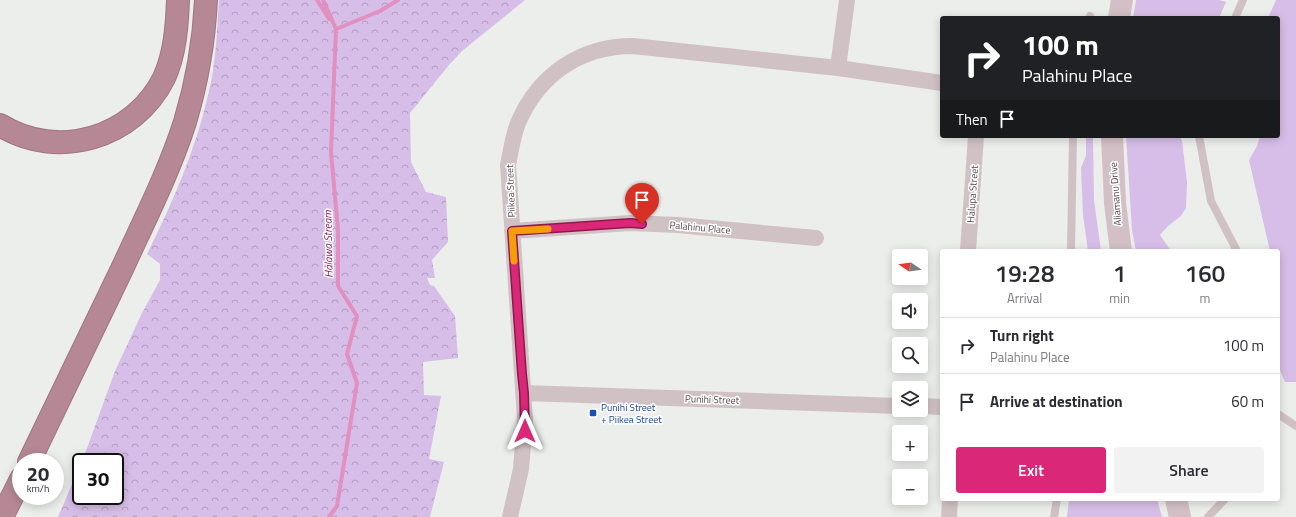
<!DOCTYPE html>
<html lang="en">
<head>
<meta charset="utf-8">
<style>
	:root { --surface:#fff; --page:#f2f2f3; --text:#2b2b33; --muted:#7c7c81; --line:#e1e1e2; --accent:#db2777 }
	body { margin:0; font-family:"Titillium Web",sans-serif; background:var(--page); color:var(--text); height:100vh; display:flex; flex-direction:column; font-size:15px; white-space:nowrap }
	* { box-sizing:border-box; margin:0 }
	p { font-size:13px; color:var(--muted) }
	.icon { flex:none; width:22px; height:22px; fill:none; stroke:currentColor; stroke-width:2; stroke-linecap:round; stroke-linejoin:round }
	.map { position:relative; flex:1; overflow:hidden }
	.panel { position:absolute; left:940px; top:249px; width:340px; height:252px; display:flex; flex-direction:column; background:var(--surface); border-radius:4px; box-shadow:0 2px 10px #0003 }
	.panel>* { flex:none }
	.top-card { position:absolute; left:940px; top:16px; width:340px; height:122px; border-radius:4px; box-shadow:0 2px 10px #0003; background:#202124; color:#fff; overflow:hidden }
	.needle { width:26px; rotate:283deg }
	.controls { position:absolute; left:892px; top:249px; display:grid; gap:8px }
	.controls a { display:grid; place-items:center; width:36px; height:36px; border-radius:4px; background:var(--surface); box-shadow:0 2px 10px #0003; font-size:20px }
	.speed { position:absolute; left:12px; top:453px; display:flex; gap:8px; font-size:20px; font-weight:700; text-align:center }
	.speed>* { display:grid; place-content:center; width:52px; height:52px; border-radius:50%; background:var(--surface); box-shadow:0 2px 10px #0003; line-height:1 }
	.speed small { font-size:10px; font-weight:400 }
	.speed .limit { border:2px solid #111; border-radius:6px; background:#fff; color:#111 }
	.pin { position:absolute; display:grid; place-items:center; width:34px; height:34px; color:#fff; margin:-41px -17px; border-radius:50% 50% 50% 0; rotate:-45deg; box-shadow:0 0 4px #0007 }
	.pin .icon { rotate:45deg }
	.me { position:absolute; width:44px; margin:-22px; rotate:0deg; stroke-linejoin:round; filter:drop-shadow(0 0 3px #0008) }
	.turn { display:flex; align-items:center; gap:14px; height:84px; padding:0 16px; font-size:18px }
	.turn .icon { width:52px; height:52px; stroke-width:2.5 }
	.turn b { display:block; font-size:28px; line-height:34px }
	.then { display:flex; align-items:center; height:38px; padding:0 16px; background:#0003; gap:8px; font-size:15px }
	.eta { display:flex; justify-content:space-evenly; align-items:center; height:68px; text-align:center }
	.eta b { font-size:24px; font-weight:600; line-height:28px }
	.cta { display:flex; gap:8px; margin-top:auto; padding:8px 16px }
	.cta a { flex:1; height:46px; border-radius:4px; background:var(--accent); color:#fff; font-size:16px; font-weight:600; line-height:46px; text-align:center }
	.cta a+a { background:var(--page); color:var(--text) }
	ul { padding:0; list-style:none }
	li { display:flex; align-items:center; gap:12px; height:56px; padding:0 16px; border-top:1px solid var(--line) }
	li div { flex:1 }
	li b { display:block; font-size:15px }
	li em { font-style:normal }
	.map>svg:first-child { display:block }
	.grass { fill:#d7bee8 }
	.forest { fill:url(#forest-crowns) }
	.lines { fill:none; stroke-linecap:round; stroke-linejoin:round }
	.stream { stroke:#e190c0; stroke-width:4 }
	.highway-casing { stroke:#a27481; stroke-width:24 }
	.lane { stroke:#d0c1c5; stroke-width:8 }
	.street { stroke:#d0c1c5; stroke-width:16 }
	.secondary { stroke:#d3c0c6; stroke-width:22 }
	.highway { stroke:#b68896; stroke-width:22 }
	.route-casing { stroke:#8e194d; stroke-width:10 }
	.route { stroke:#db2777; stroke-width:7 }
	.slow { stroke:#f59e0b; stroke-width:7 }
	.transit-dot { fill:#1a4fb4; stroke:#fff; stroke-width:1.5 }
	.labels { text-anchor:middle; stroke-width:3; stroke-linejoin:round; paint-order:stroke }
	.street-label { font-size:10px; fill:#57464c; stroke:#fff }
	.transit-label { font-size:10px; fill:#164399; stroke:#fff; text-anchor:start }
	.water-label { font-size:11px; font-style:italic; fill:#951b64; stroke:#fff }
</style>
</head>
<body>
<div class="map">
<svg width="1296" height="517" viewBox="0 0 1296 517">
	<defs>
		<pattern id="forest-crowns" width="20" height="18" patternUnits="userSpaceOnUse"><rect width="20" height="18" fill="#d7bee8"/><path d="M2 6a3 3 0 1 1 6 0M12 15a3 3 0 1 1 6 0" fill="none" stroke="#b19cbe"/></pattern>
	</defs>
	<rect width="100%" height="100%" fill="#eceeec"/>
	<path class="grass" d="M1136,0H1219L1226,2L1219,18H1133Z
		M1276,0H1296V382H1285L1280,370L1278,350V251H1270L1249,160L1257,146L1260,136H1278V91L1280,75L1278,53V18H1268Z
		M1086,136H1093L1094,200L1101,251H1088L1083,215L1081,168L1086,155Z
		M1126,136H1180L1182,141L1187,182L1186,208L1181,216L1168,226L1160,235L1171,251H1136L1132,230Z
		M1069,499H1157L1162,517H1067Z"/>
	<path class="forest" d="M219,0H525L462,51L449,65L410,113L411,162L426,192L446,197L448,242L432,260L435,278H427L430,285L434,286L455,316L458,358L423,362L424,395L441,396L429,459L444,462L430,517H58L81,463V496H115V462H82L115,371L142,313L160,280V264L147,254C173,202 196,149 209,91C216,62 217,30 219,0Z"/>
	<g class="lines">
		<path class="stream" d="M317,0L329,19
			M323,0L336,29L331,152L338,230V286L357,316L347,354L357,383L337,506L329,517
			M336,29L380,11L398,0"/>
		<defs>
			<path id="highway" d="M0,125C58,161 134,138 164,78C175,54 177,26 178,0
				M29,462C60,398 91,333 122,269C144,221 169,172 185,122C197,82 204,42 206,0
				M2,517L21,479"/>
		</defs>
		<use href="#highway" class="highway-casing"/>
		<path class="lane" d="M1089,18L1090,16
			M1235,18L1243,0
			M1199,136L1211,201L1237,251
			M1071,251L1073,136
			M1278,414L1296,426
			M1054,517L1057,499
			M1208,517L1225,499"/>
		<path class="street" d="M838,68L847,0
			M512,231L630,223L678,225L816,238
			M968,251L976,136
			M524,393L899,406
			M921,406L942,407
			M510,517L521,469L525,419L508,165C511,150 513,136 518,123C539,74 581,46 633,46L838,68L942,83
			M949,517L950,499"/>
		<path class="secondary" d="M1119,18L1122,0
			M1112,136L1115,203L1121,251
			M1176,499L1180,517"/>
		<use href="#highway" class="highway"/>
	</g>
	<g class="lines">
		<defs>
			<path id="route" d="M525,431L524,393L522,374L512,231L630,223L642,224"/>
		</defs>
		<use href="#route" class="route-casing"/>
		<use href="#route" class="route"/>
		<path class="slow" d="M514,261L512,231L548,229"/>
	</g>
	<rect class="transit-dot" x="589" y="409" width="8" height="8" rx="2"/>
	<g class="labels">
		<g class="street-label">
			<text transform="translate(510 191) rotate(-92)" y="4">Piikea Street</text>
			<text transform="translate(972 194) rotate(-86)" y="4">Halupa Street</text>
			<text transform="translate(1115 194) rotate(-94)" y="4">Aliamanu Drive</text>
			<text transform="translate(700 227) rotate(5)" y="4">Palahinu Place</text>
			<text transform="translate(712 399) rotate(2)" y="4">Punihi Street</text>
		</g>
		<g class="transit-label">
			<text x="601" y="411">Punihi Street<tspan x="601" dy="12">+ Piikea Street</tspan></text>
		</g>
		<g class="water-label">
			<text transform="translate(328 244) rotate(-91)" y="4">Hālawa Stream</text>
		</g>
	</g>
</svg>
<div class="controls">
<a><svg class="needle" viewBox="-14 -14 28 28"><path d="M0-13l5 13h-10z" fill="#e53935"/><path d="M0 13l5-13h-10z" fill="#7c7c81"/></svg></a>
<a><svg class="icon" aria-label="sound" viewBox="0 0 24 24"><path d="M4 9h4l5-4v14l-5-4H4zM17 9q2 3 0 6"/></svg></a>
<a><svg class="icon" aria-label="search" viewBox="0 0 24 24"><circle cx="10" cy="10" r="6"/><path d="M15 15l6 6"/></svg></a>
<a><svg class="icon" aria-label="layers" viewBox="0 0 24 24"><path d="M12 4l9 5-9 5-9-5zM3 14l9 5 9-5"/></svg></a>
<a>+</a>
<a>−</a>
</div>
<div class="speed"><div>20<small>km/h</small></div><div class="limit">30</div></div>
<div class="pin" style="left:642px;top:224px;background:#d93025"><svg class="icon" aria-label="arrive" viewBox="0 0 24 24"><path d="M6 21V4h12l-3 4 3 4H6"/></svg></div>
<svg class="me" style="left:525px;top:431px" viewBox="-20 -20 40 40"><path d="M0-17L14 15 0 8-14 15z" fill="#db2777" stroke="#fff" stroke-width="4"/></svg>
<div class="top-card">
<div class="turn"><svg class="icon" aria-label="right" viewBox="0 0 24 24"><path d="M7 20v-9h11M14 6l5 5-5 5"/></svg><div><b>100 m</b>Palahinu Place</div></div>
<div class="then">Then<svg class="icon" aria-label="arrive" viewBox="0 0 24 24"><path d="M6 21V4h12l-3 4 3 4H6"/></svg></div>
</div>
<section class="panel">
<div class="eta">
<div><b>19:28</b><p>Arrival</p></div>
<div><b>1</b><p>min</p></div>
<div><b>160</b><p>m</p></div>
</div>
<ul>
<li><svg class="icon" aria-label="right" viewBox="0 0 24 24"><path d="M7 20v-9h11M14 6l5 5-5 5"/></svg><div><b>Turn right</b><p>Palahinu Place</p></div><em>100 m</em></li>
<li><svg class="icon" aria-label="arrive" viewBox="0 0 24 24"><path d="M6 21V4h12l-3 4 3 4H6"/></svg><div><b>Arrive at destination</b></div><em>60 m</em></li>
</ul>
<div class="cta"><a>Exit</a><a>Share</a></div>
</section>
</div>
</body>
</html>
